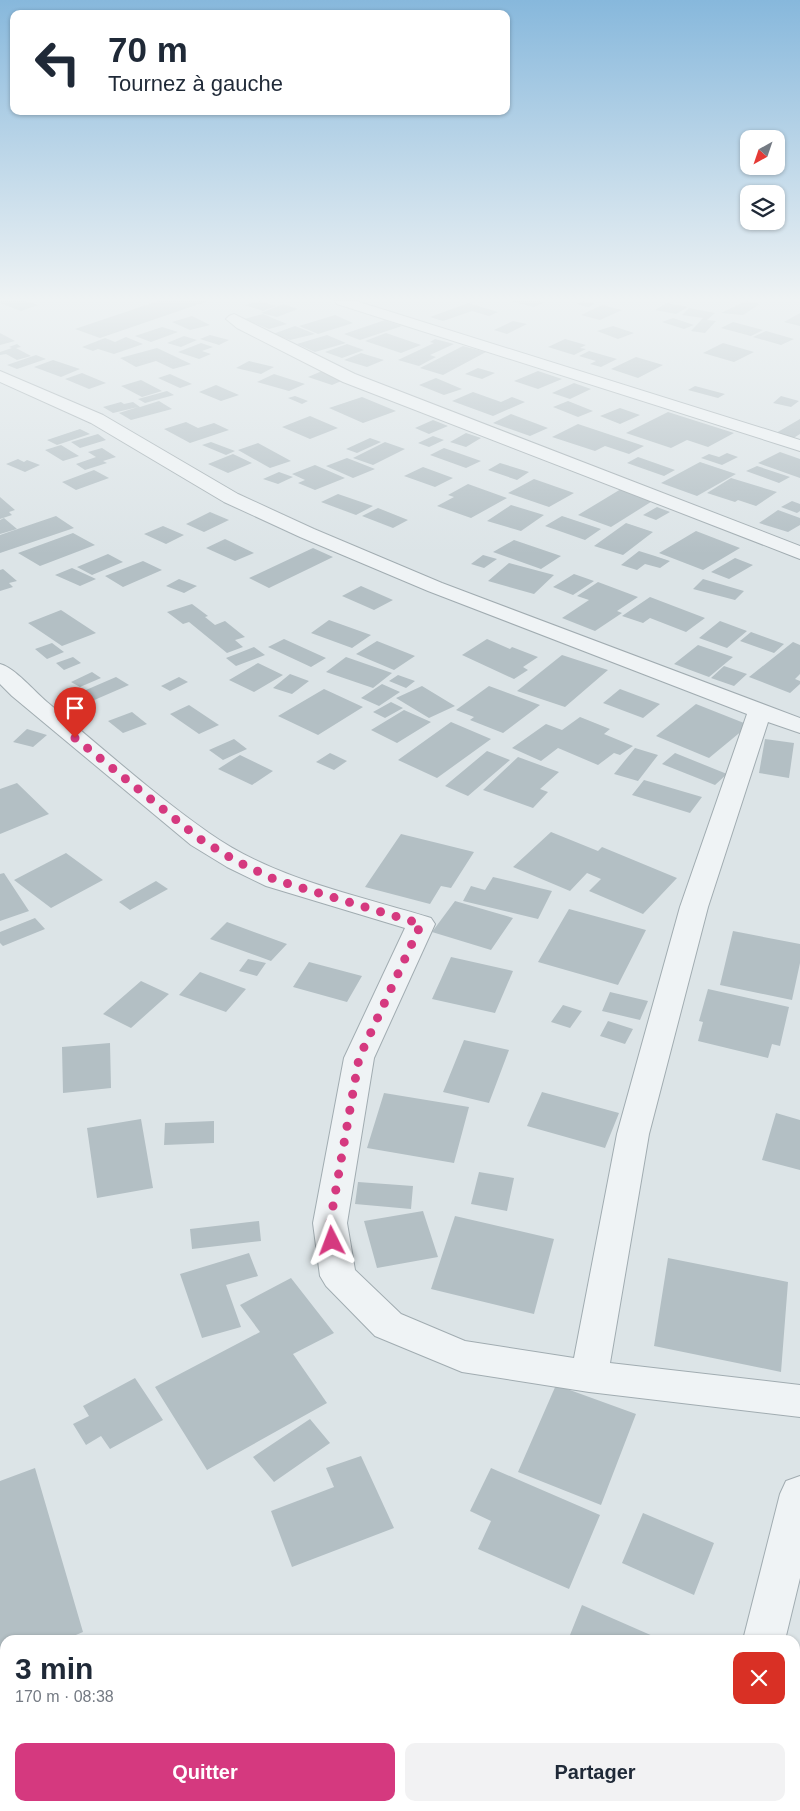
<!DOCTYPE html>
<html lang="fr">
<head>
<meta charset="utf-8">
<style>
	:root { --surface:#fff; --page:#f2f2f3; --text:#1f2937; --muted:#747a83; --accent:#d5397f }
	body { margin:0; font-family:Helvetica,sans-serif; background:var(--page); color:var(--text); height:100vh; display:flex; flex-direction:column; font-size:19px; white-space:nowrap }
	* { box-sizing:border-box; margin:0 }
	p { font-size:16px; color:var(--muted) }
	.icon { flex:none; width:28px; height:28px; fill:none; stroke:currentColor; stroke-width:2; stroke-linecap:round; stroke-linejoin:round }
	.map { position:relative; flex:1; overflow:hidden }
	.details { position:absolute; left:0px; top:1635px; width:800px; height:176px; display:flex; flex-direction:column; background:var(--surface); border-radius:15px 15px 0 0; box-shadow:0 1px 4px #0004 }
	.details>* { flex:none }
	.top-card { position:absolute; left:10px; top:10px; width:500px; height:105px; border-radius:10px; box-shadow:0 1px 4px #0004; background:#fff; color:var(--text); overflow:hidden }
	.needle { width:32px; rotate:220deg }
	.buttons { position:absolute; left:740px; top:130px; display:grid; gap:10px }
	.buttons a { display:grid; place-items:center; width:45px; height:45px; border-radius:10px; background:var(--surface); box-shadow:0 1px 4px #0004; font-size:25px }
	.pin { position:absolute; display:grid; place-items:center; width:42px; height:42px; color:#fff; margin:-51px -21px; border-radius:50% 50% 50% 0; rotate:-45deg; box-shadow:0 0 5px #0007 }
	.pin .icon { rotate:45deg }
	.me { position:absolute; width:55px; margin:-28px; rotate:357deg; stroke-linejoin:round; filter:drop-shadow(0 0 4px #0008) }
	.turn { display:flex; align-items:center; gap:18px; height:105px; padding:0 15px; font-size:22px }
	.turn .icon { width:65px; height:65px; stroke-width:2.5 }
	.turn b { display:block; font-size:35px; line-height:42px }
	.round { display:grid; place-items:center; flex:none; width:52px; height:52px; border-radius:10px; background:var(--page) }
	.head { display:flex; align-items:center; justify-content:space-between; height:85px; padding:0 15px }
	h1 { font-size:30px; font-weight:600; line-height:38px }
	.primary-button { display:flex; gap:10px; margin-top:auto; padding:10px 15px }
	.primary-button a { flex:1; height:58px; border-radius:10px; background:var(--accent); color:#fff; font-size:20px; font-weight:600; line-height:58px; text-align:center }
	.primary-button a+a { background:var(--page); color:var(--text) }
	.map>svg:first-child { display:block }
	.building { fill:#b3bfc4 }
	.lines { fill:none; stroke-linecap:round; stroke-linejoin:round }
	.street-casing { stroke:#a1acb1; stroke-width:2 }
	.street { fill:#eff3f5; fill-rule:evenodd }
	.route { stroke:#d5397f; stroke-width:9; stroke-dasharray:0 16.2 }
</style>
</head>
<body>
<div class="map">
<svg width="800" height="1811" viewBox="0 0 800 1811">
	<rect width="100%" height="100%" fill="#dce4e7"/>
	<path class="building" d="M0,301H25L38,305L21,311L0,303Z
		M158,301H208L100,338L75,329Z
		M260,301L276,306L263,311L245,305Z
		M510,301H539L545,302L534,307Z
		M583,301L595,304L588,307L576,304Z
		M746,301L760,304L743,315L721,313Z
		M468,303L498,312L489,316L472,311L443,321L430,317Z
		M667,303L688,307L676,314L655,310Z
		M283,304L298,309L277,317L261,313Z
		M602,305L622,310L600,320L581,315Z
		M689,308L715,313L707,320L716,321L705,333L691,331L703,318L682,315Z
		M800,313V326L784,322Z
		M263,314L287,324L269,329L244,319Z
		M335,315L353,323L318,334L299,326Z
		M192,316L210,325L190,330L172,322Z
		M673,318L694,325L684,329L662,322Z
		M385,320L402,326L360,340L344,334Z
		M513,321L527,324L507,334L494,330Z
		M733,322L763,330L751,336L721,328Z
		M295,326L315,334L290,340L273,334Z
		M613,326L634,333L618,339L597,331Z
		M162,327L178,332L151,342L135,336Z
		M766,331L794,339L781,345L753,337Z
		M0,333L15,341L0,345Z
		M386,333L421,345L401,353L365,341Z
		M210,335L229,340L219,345L200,339Z
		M327,335L346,343L315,352L297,344Z
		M184,336L197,340L181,347L167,343Z
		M126,337L143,344L114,354L98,349L93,351L82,347L105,338L115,342Z
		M435,339L454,344L430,355L436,357L419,366L398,360L434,343L430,342Z
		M565,339L586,345L580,348L586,349L574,355L548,347Z
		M201,343L213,347L202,351L211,354L199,359L178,352Z
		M723,343L754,352L734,362L703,353Z
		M17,344L21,347L16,348L31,356L17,360L6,354L0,355V352L12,348L9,347Z
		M347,344L364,350L342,358L325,352Z
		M463,346L486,352L443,375L420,368Z
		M157,348L191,364L173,369L156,361L136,367L120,358Z
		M589,351L617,359L601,367L590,364L596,361L579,356Z
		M361,353L384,360L367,367L344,360Z
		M36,355L46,359L17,369L7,365Z
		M636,357L663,365L638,378L611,369Z
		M53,360L80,369L61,377L34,367Z
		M249,361L274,367L261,374L236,368Z
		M478,368L495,373L482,379L465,374Z
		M322,371L346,379L332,385L308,377Z
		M538,371L562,379L538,389L514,381Z
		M82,373L106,383L89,389L65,379Z
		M170,374L192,384L180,388L158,378Z
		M274,374L305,384L289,391L257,382Z
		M436,378L462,389L444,395L419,385Z
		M141,380L162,391L142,397L121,386Z
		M574,383L591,389L570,399L552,393Z
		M216,385L239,395L221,401L199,392Z
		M695,386L725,394L718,398L688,390Z
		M167,391L174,395L145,403L138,399Z
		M473,392L501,402L512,397L525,402L493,416L452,401Z
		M295,396L308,401L302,404L288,398Z
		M781,396L799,401L791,407L773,403Z
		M362,397L396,411L363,423L329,408Z
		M159,401L172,409L131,420L119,413L138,407L113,413L103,407L121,402L124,404L133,402L140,407Z
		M568,401L593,411L578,417L553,407Z
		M620,408L640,415L620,424L600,416Z
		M668,412L734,433L708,447L687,440L671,448L626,433Z
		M511,414L548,428L530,436L493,423Z
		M310,416L338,428L310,439L282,427Z
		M800,419V434L792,439L776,433Z
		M433,420L448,426L429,434L415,428Z
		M186,422L198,428L214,423L229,430L190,443L164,429Z
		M578,424L644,446L629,454L605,446L595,451L552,437Z
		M80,429L90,434L57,445L47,440Z
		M466,433L481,438L466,447L450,442Z
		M98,434L106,440L80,448L71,442Z
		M433,436L444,440L429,447L418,443Z
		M370,438L381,442L357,453L346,449Z
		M211,442L235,451L226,455L202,445Z
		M385,442L405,449L373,465L353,458Z
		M258,443L291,461L270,468L238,450Z
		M61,445L79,456L63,461L45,450Z
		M102,448L116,457L103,461L107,463L85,470L76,464L96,457L88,452Z
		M444,448L481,461L466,468L430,455Z
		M780,452L800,459V478L758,463Z
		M727,453L738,457L722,465L701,458L709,454L719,457Z
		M233,454L252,463L228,473L208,464Z
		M638,457L675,470L664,476L627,463Z
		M347,458L375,469L353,478L326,466Z
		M18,459L24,462L27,460L40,465L25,472L6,464Z
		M700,462L736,474L697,496L661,483Z
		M500,463L529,472L517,480L488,470Z
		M315,465L345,478L315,490L298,483L305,480L292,474Z
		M757,466L790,477L779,483L746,471Z
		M423,467L453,478L435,487L404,476Z
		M94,470L109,478L76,490L62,482Z
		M279,472L293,477L278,484L263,479Z
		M731,478L777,492L756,506L738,500L735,502L707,493Z
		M534,479L574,493L549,507L508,493Z
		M468,484L507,498L471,518L437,506L454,497L448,495Z
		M621,489L654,500L611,527L578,515Z
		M338,494L373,506L356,515L321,502Z
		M0,497L15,510L9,512L12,515L0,519Z
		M792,501L800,504V511L797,513L781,507Z
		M511,505L544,515L521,531L487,521Z
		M657,507L670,512L656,520L643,515Z
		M378,508L408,520L393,528L362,516Z
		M778,510L800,518V525L788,532L759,523Z
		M210,512L229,520L204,532L186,524Z
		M56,516L74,528L0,553V535Z
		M562,516L601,529L585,540L545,526Z
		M4,518L17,529L0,534V520Z
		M626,523L653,532L623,555L594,546Z
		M163,526L184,535L166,544L144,534Z
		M696,531L740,548L703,570L659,553Z
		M73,533L95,545L40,566L18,553Z
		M225,539L254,553L235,561L206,548Z
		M514,540L561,556L541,569L493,552Z
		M313,548L333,557L269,588L249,578Z
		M639,551L655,556L670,561L660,568L645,564L637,570L621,565Z
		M108,554L123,562L92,575L77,567Z
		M483,555L497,559L484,568L471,564Z
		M735,558L753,565L729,579L711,572Z
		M143,561L162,570L123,587L105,576Z
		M509,563L554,575L534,594L488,581Z
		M72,568L96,579L80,586L55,575Z
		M3,569L17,581L9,583L13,587L0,591V570Z
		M574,574L594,581L573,595L553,587Z
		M179,579L197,586L184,593L166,586Z
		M703,579L744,591L735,600L693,589Z
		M598,582L638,597L617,611L622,613L595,631L562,618L589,600L577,596Z
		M361,586L393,600L374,610L342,596Z
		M650,597L705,618L686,632L650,618L643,623L622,616Z
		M192,604L208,616L205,617L215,625L225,621L245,637L235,640L243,647L227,653L189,622L183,624L167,612Z
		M61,610L96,633L62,646L28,623Z
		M329,620L371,635L352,648L311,633Z
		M720,621L747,631L727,648L699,638Z
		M751,632L784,644L774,653L740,641Z
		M284,639L326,658L311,667L268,647Z
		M487,639L510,649L512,647L538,657L523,667L528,670L514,679L462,655Z
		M377,641L415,656L394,670L356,654Z
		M793,642L800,645V674L795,679L800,681V684L790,693L749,677Z
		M52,643L64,652L47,659L35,649Z
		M698,645L733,657L709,677L674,664Z
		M254,647L265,655L236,666L226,658Z
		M562,655L608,670L565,707L517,691Z
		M73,657L81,663L64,670L56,663Z
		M346,657L392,673L373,688L326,672Z
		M258,663L283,675L254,692L229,680Z
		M724,666L747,674L734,686L711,678Z
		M92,672L101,678L80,687L71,682Z
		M290,674L309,681L292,694L273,688Z
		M398,675L415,681L406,688L389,681Z
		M116,677L129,685L92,701L79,693Z
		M179,677L188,682L170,691L161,686Z
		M382,684L400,692L379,706L361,698Z
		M422,686L455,706L429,718L396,698Z
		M489,686L540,705L503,733L470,720L474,717L456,710Z
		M324,689L363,707L318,735L278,716Z
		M620,689L660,704L643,718L603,703Z
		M391,702L403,708L385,718L373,712Z
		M696,704L749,725L709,758L656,736Z
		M189,705L219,725L199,734L170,714Z
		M404,710L431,722L397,743L371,730Z
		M132,712L147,724L123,733L108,721Z
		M580,717L610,729L604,734L633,746L620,755L614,753L598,765L558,748L541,761L512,748L546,724L562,730Z
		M451,722L491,739L437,778L398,760Z
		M27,729L47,735L33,747L13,742Z
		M234,739L247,749L223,760L209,750Z
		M765,739L794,743L789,778L759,773Z
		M635,748L658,755L638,781L614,774Z
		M487,751L510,760L468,796L445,786Z
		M330,753L347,761L334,770L316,762Z
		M675,753L727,774L715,785L662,764Z
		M240,755L273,771L252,785L218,769Z
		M518,757L559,772L540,789L548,792L533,808L483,790Z
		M644,780L702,797L690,813L632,795Z
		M17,783L49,814L0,834V789Z
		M551,832L598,851L602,847L677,878L643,914L589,891L601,879L587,873L570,891L513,867Z
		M401,834L474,852L451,888L441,886L430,904L365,887Z
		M66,853L103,880L51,908L14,880Z
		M4,873L29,911L0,921V874Z
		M493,877L552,891L538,919L463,901L471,886L485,890Z
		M156,881L168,889L130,910L119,902Z
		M455,901L513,918L491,950L432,932Z
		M569,909L646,930L618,985L538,962Z
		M35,918L45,929L3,946L0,943V932Z
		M227,922L287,944L271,961L210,939Z
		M733,931L800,944V963L792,1000L720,985Z
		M451,957L513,971L495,1013L432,999Z
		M248,959L266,963L257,976L239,971Z
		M309,962L362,976L347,1002L293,987Z
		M200,972L246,989L226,1012L179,995Z
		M141,981L169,994L131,1028L103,1014Z
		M708,989L789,1007L780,1046L772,1044L768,1058L698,1041L703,1022L699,1021Z
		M610,992L648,1001L640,1020L602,1011Z
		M563,1005L582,1011L570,1028L551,1022Z
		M608,1021L633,1029L625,1044L600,1036Z
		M464,1040L509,1050L489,1103L443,1092Z
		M110,1043L111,1088L63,1093L62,1047Z
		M542,1092L619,1113L605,1148L527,1126Z
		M384,1093L469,1107L454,1163L367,1148Z
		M776,1113L800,1120V1170L762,1160Z
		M141,1119L153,1188L97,1198L87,1128Z
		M214,1121V1143L164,1145L165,1123Z
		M479,1172L514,1178L507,1211L471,1204Z
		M358,1182L413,1186L411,1209L355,1204Z
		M423,1211L438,1257L377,1268L364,1221Z
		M455,1216L554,1239L534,1314L431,1289Z
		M259,1221L261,1241L192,1249L190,1229Z
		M249,1253L258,1276L226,1285L241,1327L202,1338L180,1274Z
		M668,1258L788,1282L781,1372L654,1346Z
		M291,1278L334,1333L293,1354L327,1403L207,1470L155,1387L260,1332L240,1305Z
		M135,1378L163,1420L110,1449L101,1436L86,1445L73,1424L89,1416L83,1406Z
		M556,1385L636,1414L601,1505L518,1472Z
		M310,1419L330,1443L274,1482L253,1457Z
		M361,1456L394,1528L292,1567L271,1511L334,1487L326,1468Z
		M35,1468L83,1632L64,1640H5V1663L0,1665V1481Z
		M491,1468L600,1515L569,1589L478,1549L491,1521L470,1511Z
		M643,1513L714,1543L694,1595L622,1563Z
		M582,1605L662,1640H568Z
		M800,1699V1766L795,1763V1714Z
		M795,1805L800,1808V1811H752L754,1806Z
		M139,1806H291L292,1809L287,1811H129Z
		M319,1806H382L372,1811H320Z
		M475,1806H558L556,1811H474Z
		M582,1806H659L669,1811H580Z"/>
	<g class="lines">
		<defs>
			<path id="street" d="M335,301H356L800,440V451L337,304Z
				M234,314L355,374L800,546V559L343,382L237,328L226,319L229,316Z
				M0,371L103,415L238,494L314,529L442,583L800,718V733L768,722L708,907L649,1134L610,1363L800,1385V1417L589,1392L462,1372L375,1336L326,1286L320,1276L313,1223L344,1058L405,928L266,886L227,867L191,845L12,696L0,684V664C15,668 34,691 47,702C100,746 152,793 209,833C274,879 356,895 431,918L435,924L374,1058L347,1223L355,1270L401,1314L465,1341L574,1358L617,1134L680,907L747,714L428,591L300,537L224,502L91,423L0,382Z
				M800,1476V1578L785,1640H743L780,1494L786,1481Z
				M692,1806H738L736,1811H690Z"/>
		</defs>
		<use href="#street" class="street-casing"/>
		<use href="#street" class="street"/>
	</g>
	<linearGradient id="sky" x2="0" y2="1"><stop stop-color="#87b8dc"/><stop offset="0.54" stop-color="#eff3f4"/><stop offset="1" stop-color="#eff3f4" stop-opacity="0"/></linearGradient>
	<rect width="800" height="554" fill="url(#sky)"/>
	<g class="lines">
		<path class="route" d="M75,738L200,839L236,861L276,880L421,924L359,1058L330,1223L332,1241"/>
	</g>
</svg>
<div class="buttons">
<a><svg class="needle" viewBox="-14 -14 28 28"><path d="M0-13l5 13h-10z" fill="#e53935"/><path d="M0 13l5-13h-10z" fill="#747a83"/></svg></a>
<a><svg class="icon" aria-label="layers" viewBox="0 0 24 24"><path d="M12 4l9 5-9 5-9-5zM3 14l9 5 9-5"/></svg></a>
</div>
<div class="pin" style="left:75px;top:738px;background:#d93025"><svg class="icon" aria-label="arrive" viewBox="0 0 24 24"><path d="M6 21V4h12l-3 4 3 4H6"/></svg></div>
<svg class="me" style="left:332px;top:1241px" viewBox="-20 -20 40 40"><path d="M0-17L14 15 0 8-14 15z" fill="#d5397f" stroke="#fff" stroke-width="4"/></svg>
<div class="top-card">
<div class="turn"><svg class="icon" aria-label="left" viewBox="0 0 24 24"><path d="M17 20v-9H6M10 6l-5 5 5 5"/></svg><div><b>70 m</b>Tournez à gauche</div></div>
</div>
<section class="details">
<div class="head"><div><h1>3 min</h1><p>170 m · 08:38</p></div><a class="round" style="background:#d93025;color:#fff"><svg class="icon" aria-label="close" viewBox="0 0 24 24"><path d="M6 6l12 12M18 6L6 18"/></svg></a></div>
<div class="primary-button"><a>Quitter</a><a>Partager</a></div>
</section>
</div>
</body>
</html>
